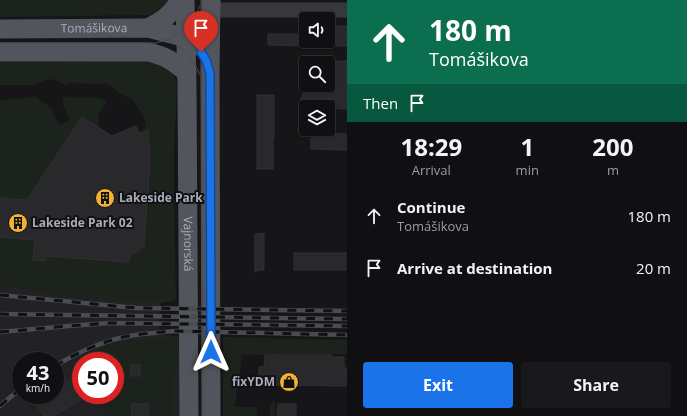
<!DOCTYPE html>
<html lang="en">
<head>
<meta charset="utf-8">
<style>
	:root { --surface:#101012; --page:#19191b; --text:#f1f3f6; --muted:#9c9d9f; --line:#303032; --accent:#1a73e8 }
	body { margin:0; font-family:"Open Sans",sans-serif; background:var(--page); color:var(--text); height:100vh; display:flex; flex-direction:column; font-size:15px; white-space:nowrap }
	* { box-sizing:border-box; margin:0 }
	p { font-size:13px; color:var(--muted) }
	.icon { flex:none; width:22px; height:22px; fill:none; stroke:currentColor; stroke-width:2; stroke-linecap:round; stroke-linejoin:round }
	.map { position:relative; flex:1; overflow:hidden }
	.sheet { display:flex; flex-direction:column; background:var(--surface); width:340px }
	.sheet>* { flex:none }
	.hud { background:#0b6e4f; color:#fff; overflow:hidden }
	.buttons { position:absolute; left:299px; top:12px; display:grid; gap:8px }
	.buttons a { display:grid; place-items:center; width:36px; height:36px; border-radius:4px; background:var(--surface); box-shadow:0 1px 3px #0004,0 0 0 1px var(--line); font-size:20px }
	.speed { position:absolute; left:12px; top:352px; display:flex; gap:8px; font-size:20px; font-weight:700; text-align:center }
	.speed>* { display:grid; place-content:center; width:52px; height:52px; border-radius:50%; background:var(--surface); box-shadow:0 1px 3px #0004,0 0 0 1px var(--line); line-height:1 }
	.speed small { font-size:10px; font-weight:400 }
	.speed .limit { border:6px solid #d22; background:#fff; color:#111 }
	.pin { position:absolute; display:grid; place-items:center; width:34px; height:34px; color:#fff; margin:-41px -17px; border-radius:50% 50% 50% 0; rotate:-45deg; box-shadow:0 0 4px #0007 }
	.pin .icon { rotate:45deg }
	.me { position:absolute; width:44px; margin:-22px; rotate:0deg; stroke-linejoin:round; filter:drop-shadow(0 0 3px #0008) }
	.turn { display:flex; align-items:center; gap:14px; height:84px; padding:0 16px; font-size:18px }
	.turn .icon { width:52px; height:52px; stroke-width:2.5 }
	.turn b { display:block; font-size:28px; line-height:34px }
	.then { display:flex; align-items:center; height:38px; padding:0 16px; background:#0003; gap:8px; font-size:15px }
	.eta { display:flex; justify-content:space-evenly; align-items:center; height:68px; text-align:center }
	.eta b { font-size:24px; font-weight:700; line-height:28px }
	.cta { display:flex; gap:8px; margin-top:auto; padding:8px 16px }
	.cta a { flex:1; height:46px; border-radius:4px; background:var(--accent); color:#fff; font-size:16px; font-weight:700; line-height:46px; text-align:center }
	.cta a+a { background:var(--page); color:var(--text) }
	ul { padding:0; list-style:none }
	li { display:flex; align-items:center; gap:12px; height:52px; padding:0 16px }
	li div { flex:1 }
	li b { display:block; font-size:15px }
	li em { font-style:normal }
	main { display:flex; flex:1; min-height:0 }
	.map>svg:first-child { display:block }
	.built { fill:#222225; fill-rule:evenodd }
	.green { fill:#1c231d }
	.building { fill:#29292c; stroke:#303034 }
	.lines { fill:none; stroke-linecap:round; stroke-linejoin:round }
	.minor { stroke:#37383d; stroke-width:15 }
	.major { stroke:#53555c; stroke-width:19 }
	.tram { stroke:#4a4c52; stroke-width:1 }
	.rail-casing { stroke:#4a4c52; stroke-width:4.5 }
	.rail { stroke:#111113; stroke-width:3; stroke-dasharray:9; stroke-linecap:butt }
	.route-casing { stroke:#114b97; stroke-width:10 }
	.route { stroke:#1a73e8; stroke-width:7 }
	.labels { text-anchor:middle; stroke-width:4; stroke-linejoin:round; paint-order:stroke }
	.street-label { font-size:12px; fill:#a8adb8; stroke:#111113 }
	.poi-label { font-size:12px; font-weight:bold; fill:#a8adb8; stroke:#111113; text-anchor:start }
</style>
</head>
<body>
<main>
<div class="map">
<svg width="347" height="416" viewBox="0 0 347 416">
	<rect width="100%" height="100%" fill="#161618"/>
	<path class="built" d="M0,285L89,300H176L160,303L159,334L181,337L180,416H0ZM21,361H55V395H21ZM81,361H115V395H81Z"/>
	<path class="green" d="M0,0H168L164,6L149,15L0,17Z
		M148,61L168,67L173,74L177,86L176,112L174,150V195L176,300H89L0,285V100L36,97L51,108L59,125L69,120L63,104V97L100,98L107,101L102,108L98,116L100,129L110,141L138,135L146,126L142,113L132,99L121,94L108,84L67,83V85L62,84L58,81L51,79L43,81L36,85H0V62Z
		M223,337L347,340V354L242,355L235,407H257V416H223Z
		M178,338L179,352L173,383L172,416H156V413H148V404H131V415L129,416H106L102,395H115V361H85L81,354L118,342L131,339L147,340Z
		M275,401V416H270C270,409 269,405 275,401Z"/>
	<path class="building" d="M328,26H347V46H328Z
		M268,34H306V46L268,45Z
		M336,61H347V109L328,108V107H307L308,104L300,103L304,92H308V90H328V64H336Z
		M257,95H274V138H273V169H257Z
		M82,117L112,136L136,126L140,134L148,130L150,160L144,247H139V251L130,255L129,262L45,256V261L33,260L35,240L0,237V198L27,200Z
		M311,132L347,134V150L311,149Z
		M264,233V270H259L255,272V234Z
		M294,253H346V270H294Z
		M265,355H331V357H344V368H347V386L258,385L259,367H264Z
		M131,365H140V376H131Z
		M81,372V399L54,416H44L34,401L44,395H55V388Z
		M132,404H148V416H132Z
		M278,404H296V416H277Z"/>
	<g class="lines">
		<path class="minor" d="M211,10H347"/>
		<g class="major">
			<path id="s1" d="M185,0L187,85L189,416"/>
			<path d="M211,0L210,73L211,416"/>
			<path d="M148,28C163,20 171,15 180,0"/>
			<path id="s2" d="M0,29L148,28L187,38L195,46"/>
			<path d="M0,52H148C166,56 173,61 187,73"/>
		</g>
		<path class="tram" d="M201,0L203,416
			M163,39C181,44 193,58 200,75
			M0,43H156C176,38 192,26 200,6"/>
		<defs>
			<path id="rail" d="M0,295L136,308L347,311
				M0,314L347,319
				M0,332L69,326L109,323L347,326
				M55,366C80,351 107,339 135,335C148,333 162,332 175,331L347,335
				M0,406L21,388"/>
		</defs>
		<use href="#rail" class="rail-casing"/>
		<use href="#rail" class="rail"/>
	</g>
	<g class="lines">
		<defs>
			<path id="route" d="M201,52L206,60L210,73L211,352"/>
		</defs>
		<use href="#route" class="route-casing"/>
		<use href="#route" class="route"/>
	</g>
	<defs>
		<symbol id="building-disc" viewBox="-11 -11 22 22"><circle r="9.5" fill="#f2b134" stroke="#111113"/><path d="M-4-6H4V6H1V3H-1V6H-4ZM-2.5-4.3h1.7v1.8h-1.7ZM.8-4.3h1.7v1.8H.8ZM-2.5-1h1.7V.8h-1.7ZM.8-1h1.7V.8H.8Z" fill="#111"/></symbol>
		<symbol id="shop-disc" viewBox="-11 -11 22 22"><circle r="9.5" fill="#f2b134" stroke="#111113"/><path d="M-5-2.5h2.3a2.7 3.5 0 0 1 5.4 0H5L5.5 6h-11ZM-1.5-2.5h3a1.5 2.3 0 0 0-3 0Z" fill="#111"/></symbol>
	</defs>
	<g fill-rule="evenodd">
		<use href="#building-disc" x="94" y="187" width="22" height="22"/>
		<use href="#building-disc" x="7" y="212" width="22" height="22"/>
		<use href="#shop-disc" x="278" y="371" width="22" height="22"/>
	</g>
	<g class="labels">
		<g class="street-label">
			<text dy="4" stroke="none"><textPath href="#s2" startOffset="94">Tomášikova</textPath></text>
			<text dy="4" stroke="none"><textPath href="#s1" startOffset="244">Vajnorská</textPath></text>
		</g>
		<g class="poi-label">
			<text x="119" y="202">Lakeside Park</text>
			<text x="32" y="227">Lakeside Park 02</text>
			<text x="275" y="386" text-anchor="end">fixYDM</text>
		</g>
	</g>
</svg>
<div class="buttons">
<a><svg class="icon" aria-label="sound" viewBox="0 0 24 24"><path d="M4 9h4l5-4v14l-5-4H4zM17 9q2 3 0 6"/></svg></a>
<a><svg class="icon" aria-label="search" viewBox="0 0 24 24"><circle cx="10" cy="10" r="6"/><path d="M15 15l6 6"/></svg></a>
<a><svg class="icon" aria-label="layers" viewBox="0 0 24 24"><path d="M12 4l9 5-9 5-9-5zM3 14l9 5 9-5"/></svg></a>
</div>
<div class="speed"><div>43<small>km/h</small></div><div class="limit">50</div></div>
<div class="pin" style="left:201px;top:52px;background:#d93025"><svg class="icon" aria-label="arrive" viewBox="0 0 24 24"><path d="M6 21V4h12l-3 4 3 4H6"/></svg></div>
<svg class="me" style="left:211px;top:352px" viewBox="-20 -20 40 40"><path d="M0-17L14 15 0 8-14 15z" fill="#1a73e8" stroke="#fff" stroke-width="4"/></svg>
</div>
<section class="sheet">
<div class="hud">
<div class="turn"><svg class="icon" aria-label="ahead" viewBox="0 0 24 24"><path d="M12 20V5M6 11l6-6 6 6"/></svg><div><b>180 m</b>Tomášikova</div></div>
<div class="then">Then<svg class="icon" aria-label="arrive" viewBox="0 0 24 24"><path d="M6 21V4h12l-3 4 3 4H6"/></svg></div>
</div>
<div class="eta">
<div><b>18:29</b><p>Arrival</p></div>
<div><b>1</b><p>min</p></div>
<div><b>200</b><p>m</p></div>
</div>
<ul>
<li><svg class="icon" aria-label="ahead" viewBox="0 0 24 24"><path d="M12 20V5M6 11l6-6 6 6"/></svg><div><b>Continue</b><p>Tomášikova</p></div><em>180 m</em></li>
<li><svg class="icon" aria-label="arrive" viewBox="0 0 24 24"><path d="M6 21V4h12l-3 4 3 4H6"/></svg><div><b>Arrive at destination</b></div><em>20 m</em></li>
</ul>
<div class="cta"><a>Exit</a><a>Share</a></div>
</section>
</main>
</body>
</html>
